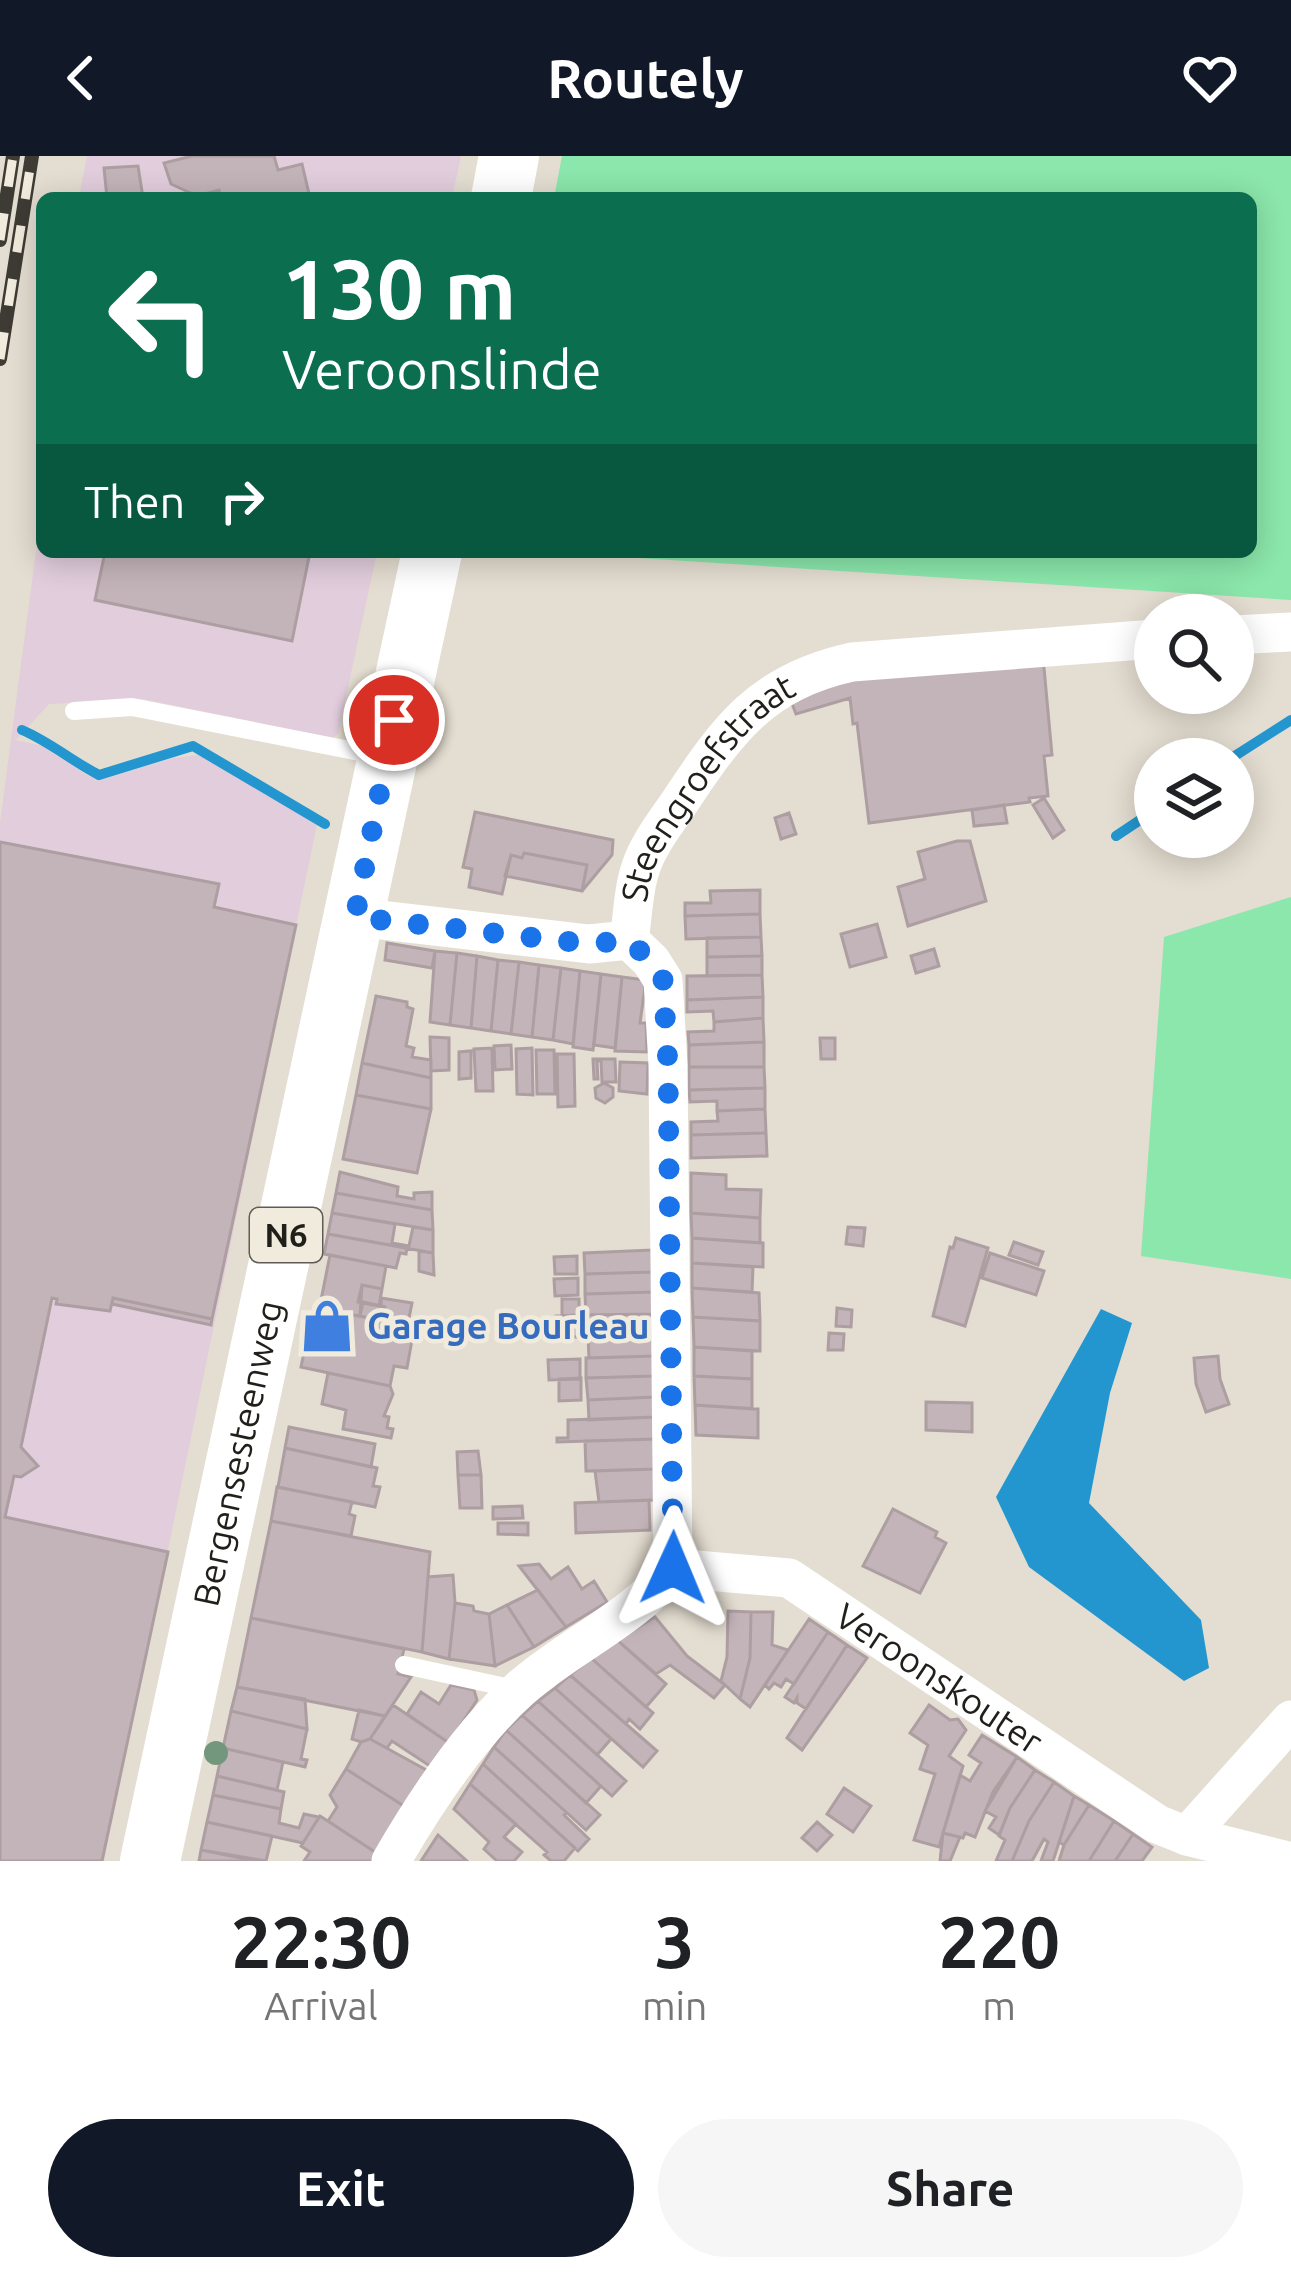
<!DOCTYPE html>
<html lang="en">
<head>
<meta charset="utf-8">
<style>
	:root { --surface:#fff; --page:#f6f6f6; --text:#202124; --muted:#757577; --accent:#111827 }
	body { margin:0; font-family:Ubuntu,sans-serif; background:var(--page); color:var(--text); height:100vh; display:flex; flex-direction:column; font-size:45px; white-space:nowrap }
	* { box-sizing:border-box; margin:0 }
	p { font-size:39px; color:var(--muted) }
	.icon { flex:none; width:66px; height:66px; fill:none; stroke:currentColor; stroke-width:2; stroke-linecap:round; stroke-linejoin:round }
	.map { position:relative; height:1705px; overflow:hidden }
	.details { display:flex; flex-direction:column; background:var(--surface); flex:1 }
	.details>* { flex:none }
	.banner { position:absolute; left:36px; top:36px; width:1221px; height:366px; border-radius:18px; box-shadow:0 6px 30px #0003; background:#0b6e4f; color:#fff; overflow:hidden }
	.controls { position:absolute; left:1134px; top:438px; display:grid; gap:24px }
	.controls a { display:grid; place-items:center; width:120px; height:120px; border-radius:50%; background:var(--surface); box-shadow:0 6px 30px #0003; font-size:60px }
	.pin { position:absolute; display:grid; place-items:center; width:102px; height:102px; color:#fff; margin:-51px; border:6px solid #fff; border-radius:50%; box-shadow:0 3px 12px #0007 }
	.me { position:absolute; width:132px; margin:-66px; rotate:1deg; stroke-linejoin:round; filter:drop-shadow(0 0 9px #0008) }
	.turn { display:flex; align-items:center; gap:42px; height:252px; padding:0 48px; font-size:54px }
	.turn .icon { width:156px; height:156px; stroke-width:2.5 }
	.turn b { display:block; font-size:84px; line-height:102px }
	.then { display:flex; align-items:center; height:114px; padding:0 48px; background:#0003; gap:24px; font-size:45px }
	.eta { display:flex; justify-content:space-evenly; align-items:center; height:204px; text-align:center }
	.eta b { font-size:72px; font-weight:600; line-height:84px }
	.action { display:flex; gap:24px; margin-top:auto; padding:24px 48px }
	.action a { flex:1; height:138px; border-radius:72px; background:var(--accent); color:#fff; font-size:48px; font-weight:600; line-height:138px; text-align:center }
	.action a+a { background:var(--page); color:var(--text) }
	header { display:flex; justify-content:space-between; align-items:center; height:156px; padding:0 48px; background:var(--accent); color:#fff; font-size:54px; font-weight:600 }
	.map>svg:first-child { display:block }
	.commercial { fill:#e2cddc }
	.green { fill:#8be7ab }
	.water { fill:#2396d0 }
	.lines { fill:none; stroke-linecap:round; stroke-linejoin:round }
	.stream { stroke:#2396d0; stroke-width:10 }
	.building { fill:#c3b4b9; stroke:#ad9ea2; stroke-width:3 }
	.lane { stroke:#fff; stroke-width:18 }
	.street { stroke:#fff; stroke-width:39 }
	.primary { stroke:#fff; stroke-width:60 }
	.rail-casing { stroke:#3e3b35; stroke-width:14 }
	.rail { stroke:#f1ebde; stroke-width:9; stroke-dasharray:27; stroke-linecap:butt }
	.tree { fill:#72977c }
	.route { stroke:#1a73e8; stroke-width:21; stroke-dasharray:0 37.8 }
	.labels { text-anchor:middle; stroke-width:9; stroke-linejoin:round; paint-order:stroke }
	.shield { fill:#f1ebde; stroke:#5f5c55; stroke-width:3 }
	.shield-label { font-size:33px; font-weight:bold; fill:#211f1a }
	.street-label { font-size:36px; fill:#211f1a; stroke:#f1ebde }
	.shop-label { font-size:36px; font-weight:bold; fill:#366cbe; stroke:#f1ebde; text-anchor:start }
</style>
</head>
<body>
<header><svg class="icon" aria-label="back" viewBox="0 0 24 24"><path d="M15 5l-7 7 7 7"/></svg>Routely<svg class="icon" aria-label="heart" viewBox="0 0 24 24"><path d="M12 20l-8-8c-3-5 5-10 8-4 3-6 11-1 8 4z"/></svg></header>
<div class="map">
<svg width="1291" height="1705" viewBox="0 0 1291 1705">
	<rect width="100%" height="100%" fill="#e4ddd1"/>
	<path class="commercial" d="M87,0H461L452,42H79Z
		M42,350V396H377L338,578L332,582L143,543L49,548L16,584L42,590L90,621L107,622L174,602L198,599L226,611L317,668L104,1705H0V667Z"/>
	<path class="green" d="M562,0H1291V444L545,396H1251V42H554Z
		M1291,741V1123L1141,1100L1164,781Z"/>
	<path class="water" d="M1101,1153L1132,1167L1110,1237L1089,1347L1201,1464L1209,1512L1184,1525L1029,1411L996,1341Z"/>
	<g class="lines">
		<path class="stream" d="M22,574C50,586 72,605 99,619L193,590L325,668
			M1230,603L1291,564
			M1116,680L1155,654"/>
	</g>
	<path class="building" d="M192,0H274L278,14L302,8L310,42H221L219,34L197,40L171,28L164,7Z
		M138,10L143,42H107L104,12Z
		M105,396H310L292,485L95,444Z
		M1043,501L1052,599L1044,600L1048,640L1029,642L1030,646L869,667L857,567L853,568L850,542L796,558L789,540L851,522Z
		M1044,642L1064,674L1053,682L1033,649Z
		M1004,649L1007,667L974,670L972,654Z
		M475,656L613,684L612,699L582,735L587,709L524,697L522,702L511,699L502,738L469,731L472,713L463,711Z
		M789,657L796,678L781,683L775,662Z
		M957,685H970L986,745L908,770L898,731L925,723L918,696Z
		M0,686L219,728L214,751L296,769L212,1163L113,1142L110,1155L56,1148L57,1143L52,1142L21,1291L38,1310L21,1321L14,1320L5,1361L168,1396L102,1705H0Z
		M524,697L587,709L582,735L505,720L511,699L522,702Z
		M760,734V758L685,760V747H711L710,735Z
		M760,758L761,781L686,783L685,760Z
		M877,768L886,801L850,811L841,778Z
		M761,781L762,800L707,801V782Z
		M387,787L435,795L432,812L385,804Z
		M934,793L939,810L916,817L911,800Z
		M435,795L457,797L450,869L430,866Z
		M457,797L477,800L471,872L450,869Z
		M477,800L498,804L491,875L471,872Z
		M762,800V819L707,820V801Z
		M498,804L519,806L511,878L491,875Z
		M519,806L539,809L532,881L511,878Z
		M539,809L561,812L553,884L532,881Z
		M561,812L580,815L573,888L553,884Z
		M580,815L601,818L593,894L573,891Z
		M601,818L622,821L615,892L594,889Z
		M762,819L763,841L687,844V820Z
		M622,821L646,824L640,867H646L647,896L615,895Z
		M376,840L407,846V851L413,853L406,890L414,892L412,901L431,904V922L362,907Z
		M763,841V862L714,866L713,855L687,856V844Z
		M763,862L764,886L689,889L688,876L714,875V866Z
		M430,881L449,882V914L431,915Z
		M820,882H835V903H821Z
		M764,886V911H689V889Z
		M511,889L512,913L495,914L494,890Z
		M492,892L493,935H476L474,893Z
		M532,892L533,939L517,938L516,893Z
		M536,894H554L555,938H537Z
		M471,895V922L459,923V896Z
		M557,898H574L575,950L558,951Z
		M593,903H615L616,926H602L601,905H597L598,923H594Z
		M620,906L648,907L647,938L619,935Z
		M362,907L431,922V953L356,939Z
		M689,911H764L765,932L689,934Z
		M604,927L613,932V941L605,947L596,942L595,932Z
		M765,932V953L717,955V945L690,946L689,934Z
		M356,939L431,953L417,1017L343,1003Z
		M765,953L766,977L691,979V966L718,965L717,955Z
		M766,977L767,1000L691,1002V979Z
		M340,1016L398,1031L397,1040L414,1043V1037L432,1036V1054L336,1037Z
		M691,1017L726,1019V1033L761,1034L760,1062L691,1057Z
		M336,1037L432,1054L433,1074L332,1057Z
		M332,1057L395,1068L392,1087L409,1090L413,1071L433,1074V1097L328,1078Z
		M691,1057L760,1062V1087L692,1082Z
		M848,1071L865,1072L863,1090L846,1088Z
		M328,1078L407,1092L406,1098L400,1097L396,1112L386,1110L324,1098Z
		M692,1082L763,1087V1111L692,1107Z
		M956,1082L988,1092L965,1170L933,1160L950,1091L953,1092Z
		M1014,1086L1043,1096L1038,1109L1009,1099Z
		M652,1094V1116L585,1118L584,1097Z
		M419,1095L433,1097L434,1119L419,1115Z
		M990,1097L1044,1115L1036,1139L982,1122Z
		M330,1099L386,1110L382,1133L362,1129L360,1160L319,1154Z
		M577,1100V1118H555L554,1101Z
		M692,1107L753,1111L752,1136L692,1132Z
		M652,1116L653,1136L585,1138V1118Z
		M578,1122V1139L555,1140L554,1123Z
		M362,1129L382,1133L379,1150L358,1146Z
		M692,1132L759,1137L760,1165L693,1161Z
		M653,1136V1158L586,1159L585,1138Z
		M113,1142L212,1163L211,1169L112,1148Z
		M381,1142L412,1147L408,1167L382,1164Z
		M562,1143H579V1159L562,1160Z
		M363,1146L385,1151L382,1164L360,1160Z
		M837,1152L852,1154L851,1171L836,1170Z
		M313,1153L403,1167L400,1182L412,1184L407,1212L394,1210L390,1230L301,1211Z
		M653,1158L654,1178L585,1180V1159Z
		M579,1159L580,1181H557L556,1160Z
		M693,1161L760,1165V1195L694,1191Z
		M829,1177L844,1178L843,1194H828Z
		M654,1178V1200L589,1202L588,1180Z
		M694,1191L752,1195V1223L694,1220Z
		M654,1200V1220L586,1222V1202Z
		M1218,1200L1220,1223L1229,1248L1206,1256L1196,1228L1194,1202Z
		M580,1203V1223L549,1224L548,1204Z
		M328,1217L390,1230L393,1238L384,1260L389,1261L387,1272L393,1273L391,1282L343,1273L346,1254L322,1248Z
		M654,1220L655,1241L588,1244L586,1222Z
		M694,1220L752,1223V1253L695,1249Z
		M559,1223L581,1222V1244L559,1245Z
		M655,1241V1261L589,1264L588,1244Z
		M926,1246L972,1247V1276L926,1274Z
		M695,1249L758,1253V1282L696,1279Z
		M655,1261L656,1283L557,1286V1282H568V1264Z
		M289,1271L375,1288L371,1311L285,1292Z
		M656,1283V1313L586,1315L585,1285Z
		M285,1292L377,1312L373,1330L380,1331L375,1351L278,1331Z
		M478,1295L481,1319H458L457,1296Z
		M656,1313V1344L599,1346L595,1315Z
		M458,1319H481L482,1352H460Z
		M277,1331L352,1346L349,1358L355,1360L351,1380L271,1365Z
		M649,1344L650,1374L576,1377L575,1347Z
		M522,1350L523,1362L493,1363V1351Z
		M893,1353L937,1376L935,1381L946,1387L920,1437L863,1410Z
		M271,1365L430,1396L422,1496L251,1462Z
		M498,1367H528V1379L498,1378Z
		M539,1408L551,1423L568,1411L582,1433L594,1425L607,1446L566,1471L519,1410Z
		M453,1419L455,1447L449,1503L422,1496L428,1421Z
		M538,1434L566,1471L534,1491L507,1449Z
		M455,1447L473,1450L474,1455L489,1458L495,1510L449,1503Z
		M507,1449L534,1491L495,1510L489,1458Z
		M728,1455L751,1456L750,1502L740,1543L721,1525L727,1501Z
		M751,1456H773L772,1489L788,1494L750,1551L740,1543L750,1502Z
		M655,1461L687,1500L725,1529L714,1542L670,1509L656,1518L617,1484Z
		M251,1462L404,1493L398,1518L411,1521L385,1560L237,1531Z
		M809,1463L828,1476L794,1528L786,1523L781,1531L774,1527L769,1533L765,1529Z
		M828,1476L847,1489L806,1553L797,1547V1542L794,1547L785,1541Z
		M617,1484L666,1528L646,1551L591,1502Z
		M847,1489L867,1502L802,1594L787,1582Z
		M591,1502L653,1557L640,1573L629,1563L626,1568L570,1519Z
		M570,1519L657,1595L643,1611L555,1532Z
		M451,1529L474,1534L477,1544L449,1587L407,1558L421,1536L439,1548Z
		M237,1531L305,1543L307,1573L231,1555Z
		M555,1532L611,1583L597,1599L538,1545Z
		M538,1545L626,1625L612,1640L522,1559Z
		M393,1549L449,1587L433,1612L392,1585L387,1592L370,1583Z
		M929,1549L950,1564L958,1563L966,1574L949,1600L963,1610L939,1691L914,1684L935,1618L920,1613L928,1589L910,1577Z
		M359,1554L385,1560L370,1583L361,1586L352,1583Z
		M231,1555L307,1573L301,1603L307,1604L305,1611L223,1592Z
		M522,1559L601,1630L586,1647L506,1574Z
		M506,1574L600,1659L586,1674L494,1591Z
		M982,1579L1017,1601L993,1636L975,1681L965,1677L963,1682L943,1677L960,1619L970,1625L981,1607L969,1599Z
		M370,1583L430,1616L407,1652L346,1613L361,1586Z
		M494,1591L566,1656L564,1659L589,1683L578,1695L483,1608Z
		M223,1592L283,1606L277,1634L217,1620Z
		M1017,1601L1035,1614L1010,1652L999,1679L989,1672L996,1661L985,1655Z
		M483,1608L575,1692L564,1705H551L544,1699L547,1696L470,1628Z
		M346,1613L407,1652L378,1698L328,1665L337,1651L330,1639Z
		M1035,1614L1054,1626L1029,1665L1012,1705H996L1005,1684L999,1680L1010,1652Z
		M217,1620L284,1636L281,1653L213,1639Z
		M1054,1626L1074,1640L1053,1705H1041L1048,1686L1044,1683L1032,1705H1012L1029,1665Z
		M470,1628L516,1668L504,1681L522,1696L514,1705H497L484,1693L489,1686L454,1653Z
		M844,1632L871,1650L853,1676L827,1658Z
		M213,1639L281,1653L279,1667L299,1672L304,1658L319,1661L303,1687L207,1666Z
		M1074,1640L1089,1649L1064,1689L1059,1686Z
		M1089,1649L1114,1665L1089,1705H1059L1064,1689Z
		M320,1660L378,1698L374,1705H304L310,1696L301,1690Z
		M1114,1665L1133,1678L1115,1705H1089Z
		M207,1666L272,1680L266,1705L201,1694Z
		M817,1666L832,1679L817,1695L802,1682Z
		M943,1677L960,1681L950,1705H940Z
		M1133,1678L1152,1691L1142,1705H1115Z
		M438,1679L467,1705H421Z
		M201,1694L256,1705H199Z"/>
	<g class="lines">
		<path class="lane" d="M74,555L132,551L380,600
			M404,1509L519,1534"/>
		<g class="street">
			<path d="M1233,479L1291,476"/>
			<path d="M355,761L589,788L629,784"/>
			<path id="s1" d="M629,784C633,760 633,733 641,711C648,689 666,666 679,647C728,573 761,526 852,506L1155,483"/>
			<path id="s2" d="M673,1412L789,1422L1157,1668L1187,1680L1288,1705"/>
			<path d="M1187,1680L1291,1564"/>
			<path d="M391,1705C424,1648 471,1577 520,1533C568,1490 634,1463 673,1412L668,909L663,824L651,805L629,784"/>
		</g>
		<g class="primary">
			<path d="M501,42L509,0"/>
			<path id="s3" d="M150,1705L432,396"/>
		</g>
		<defs>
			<path id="rail" d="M0,84L13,0
				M0,203L32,0"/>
		</defs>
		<use href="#rail" class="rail-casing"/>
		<use href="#rail" class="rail"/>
	</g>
	<circle class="tree" cx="216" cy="1597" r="12"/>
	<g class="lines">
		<path class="route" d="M394,564L355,761L590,788L628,784L651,805L663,824L668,909L673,1412"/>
	</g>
	<defs>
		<symbol id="shop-bare" viewBox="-9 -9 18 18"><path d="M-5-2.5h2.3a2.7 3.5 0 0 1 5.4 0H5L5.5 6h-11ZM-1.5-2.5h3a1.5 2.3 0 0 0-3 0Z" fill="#3f7fe0" stroke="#f1ebde" stroke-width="2.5" paint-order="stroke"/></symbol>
	</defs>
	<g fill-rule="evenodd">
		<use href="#shop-bare" x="289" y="1132" width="76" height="76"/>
	</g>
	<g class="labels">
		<rect class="shield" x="250" y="1052" width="72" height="54" rx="9"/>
		<g class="shield-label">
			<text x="286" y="1091">N6</text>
		</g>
		<g class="street-label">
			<text dy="13" stroke="none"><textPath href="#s1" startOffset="177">Steengroefstraat</textPath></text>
			<text dy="13" stroke="none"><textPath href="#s3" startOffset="417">Bergensesteenweg</textPath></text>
			<text dy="13" stroke="none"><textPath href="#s2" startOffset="297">Veroonskouter</textPath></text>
		</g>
		<g class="shop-label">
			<text x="367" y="1183">Garage Bourleau</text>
		</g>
	</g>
</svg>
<div class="controls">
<a><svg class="icon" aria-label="search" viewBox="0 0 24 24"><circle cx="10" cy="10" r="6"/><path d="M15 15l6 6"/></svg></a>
<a><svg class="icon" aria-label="layers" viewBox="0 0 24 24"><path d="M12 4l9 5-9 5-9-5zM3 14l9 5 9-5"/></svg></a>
</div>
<div class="pin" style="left:394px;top:564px;background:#d93025"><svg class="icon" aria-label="arrive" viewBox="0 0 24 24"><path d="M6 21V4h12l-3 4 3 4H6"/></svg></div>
<svg class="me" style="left:673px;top:1412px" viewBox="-20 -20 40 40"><path d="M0-17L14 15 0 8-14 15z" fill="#1a73e8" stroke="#fff" stroke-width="4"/></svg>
<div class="banner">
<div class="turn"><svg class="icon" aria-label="left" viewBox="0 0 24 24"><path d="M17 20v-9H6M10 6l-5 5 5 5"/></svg><div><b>130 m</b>Veroonslinde</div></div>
<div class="then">Then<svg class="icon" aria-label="right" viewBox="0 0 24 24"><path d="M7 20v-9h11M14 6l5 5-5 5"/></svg></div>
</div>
</div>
<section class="details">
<div class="eta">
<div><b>22:30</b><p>Arrival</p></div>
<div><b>3</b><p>min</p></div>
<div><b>220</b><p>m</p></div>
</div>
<div class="action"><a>Exit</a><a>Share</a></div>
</section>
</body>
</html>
